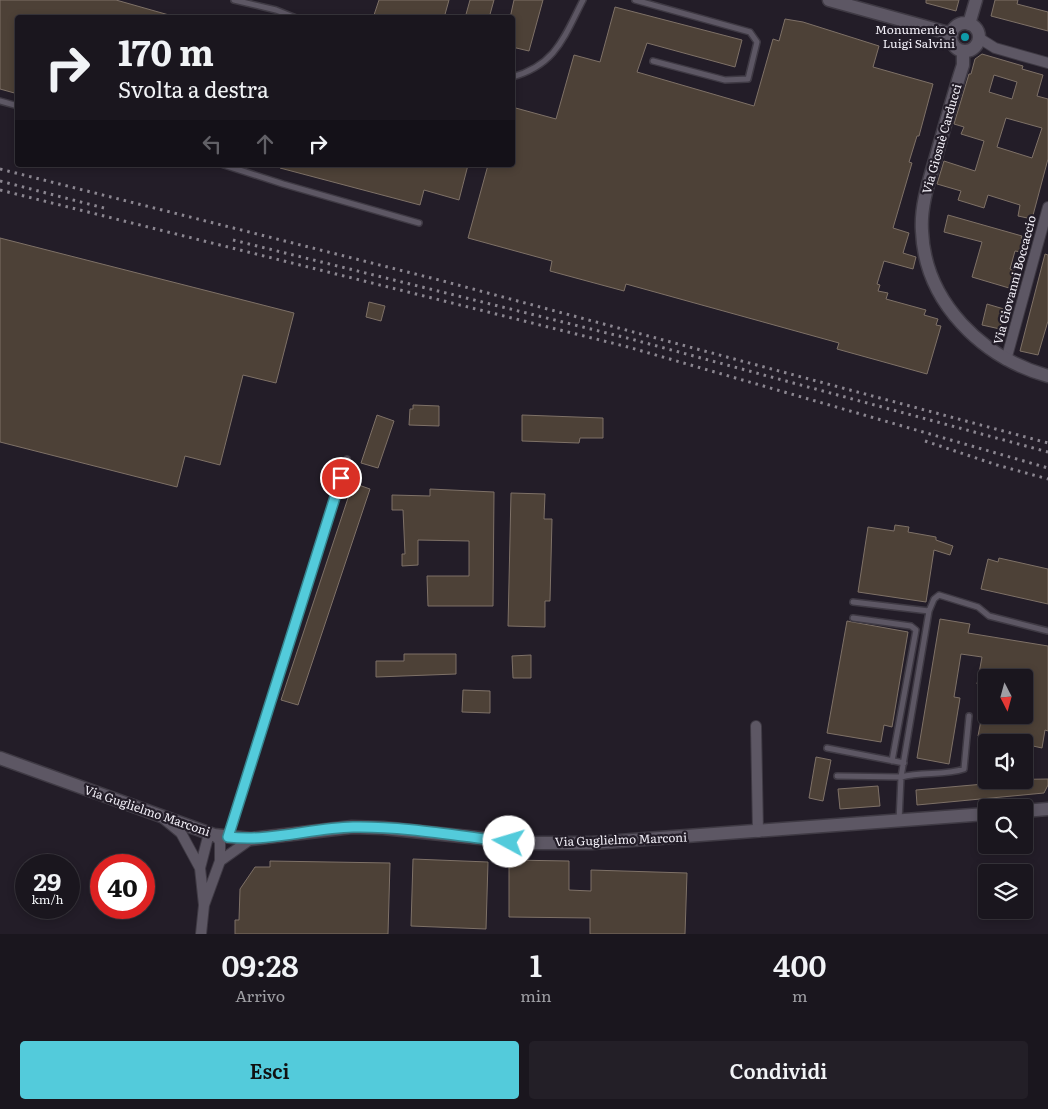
<!DOCTYPE html>
<html lang="it">
<head>
<meta charset="utf-8">
<style>
	:root { --surface:#1a161e; --page:#231f27; --text:#f1f3f6; --muted:#9f9fa4; --line:#38353c; --accent:#53cbdb }
	body { margin:0; font-family:Literata,serif; background:var(--page); color:var(--text); height:100vh; display:flex; flex-direction:column; font-size:19px; white-space:nowrap }
	* { box-sizing:border-box; margin:0 }
	p { font-size:16px; color:var(--muted) }
	.icon { flex:none; width:28px; height:28px; fill:none; stroke:currentColor; stroke-width:2; stroke-linecap:round; stroke-linejoin:round }
	.map { position:relative; height:934px; overflow:hidden }
	.drawer { display:flex; flex-direction:column; background:var(--surface); flex:1 }
	.drawer>* { flex:none }
	.banner { position:absolute; left:15px; top:15px; width:500px; height:152px; border-radius:5px; box-shadow:0 2px 8px #0003,0 0 0 1px var(--line); background:#1a161e; color:var(--text); overflow:hidden }
	.needle { width:32px; rotate:174deg }
	.fabs { position:absolute; left:978px; top:669px; display:grid; gap:10px }
	.fabs a { display:grid; place-items:center; width:55px; height:55px; border-radius:5px; background:var(--surface); box-shadow:0 2px 8px #0003,0 0 0 1px var(--line); font-size:25px }
	.speed { position:absolute; left:15px; top:854px; display:flex; gap:10px; font-size:25px; font-weight:700; text-align:center }
	.speed>* { display:grid; place-content:center; width:65px; height:65px; border-radius:50%; background:var(--surface); box-shadow:0 2px 8px #0003,0 0 0 1px var(--line); line-height:1 }
	.speed small { font-size:12px; font-weight:400 }
	.speed .limit { border:8px solid #d22; background:#fff; color:#111 }
	.pin { position:absolute; display:grid; place-items:center; width:42px; height:42px; color:#fff; margin:-21px; border:2px solid #fff; border-radius:50%; box-shadow:0 1px 5px #0007 }
	.me { position:absolute; width:55px; margin:-28px; rotate:276deg; stroke-linejoin:round; filter:drop-shadow(0 0 4px #0008) }
	.turn { display:flex; align-items:center; gap:18px; height:105px; padding:0 20px; font-size:22px }
	.turn .icon { width:65px; height:65px; stroke-width:2.5 }
	.turn b { display:block; font-size:35px; line-height:42px }
	.lanes { display:flex; align-items:center; height:48px; padding:0 20px; background:#0003; justify-content:center; gap:25px; direction:ltr }
	.lanes .off { opacity:.35 }
	.eta { display:flex; justify-content:space-evenly; align-items:center; height:85px; text-align:center }
	.eta b { font-size:30px; font-weight:600; line-height:35px }
	.button { display:flex; gap:10px; margin-top:auto; padding:10px 20px }
	.button a { flex:1; height:58px; border-radius:5px; background:var(--accent); color:#111; font-size:20px; font-weight:600; line-height:58px; text-align:center }
	.button a+a { background:var(--page); color:var(--text) }
	.map>svg:first-child { display:block }
	.building { fill:#4d4137; stroke:#7e7167; fill-rule:evenodd }
	.lines { fill:none; stroke-linecap:round; stroke-linejoin:round }
	.service-casing { stroke:#3f3a44; stroke-width:8 }
	.minor-casing { stroke:#3f3a44; stroke-width:12 }
	.tertiary-casing { stroke:#3f3a44; stroke-width:15 }
	.service { stroke:#5d5764; stroke-width:5 }
	.minor { stroke:#5d5764; stroke-width:10 }
	.tertiary { stroke:#5d5764; stroke-width:12 }
	.rail { stroke:#8b8690; stroke-width:3; stroke-dasharray:2.5 5; stroke-linecap:butt }
	.route-casing { stroke:#36848e; stroke-width:12 }
	.route { stroke:#53cbdb; stroke-width:9 }
	.culture-dot { fill:#0f9aa8; stroke:#231d28; stroke-width:2 }
	.labels { text-anchor:middle; stroke-width:4.5; stroke-linejoin:round; paint-order:stroke }
	.poi-label { font-size:12px; fill:#f2eff7; stroke:#231d28; text-anchor:end }
	.street-label { font-size:12px; fill:#f2eff7; stroke:#231d28 }
</style>
</head>
<body>
<div class="map">
<svg width="1048" height="934" viewBox="0 0 1048 934">
	<rect width="100%" height="100%" fill="#231d28"/>
	<path class="building" d="M0,0H116L169,15V18H18V94L0,89Z
		M379,0H449L444,18H373Z
		M470,0H494L489,18H465Z
		M514,0H543L529,51L512,47V18H510Z
		M926,0H959L956,11L926,3Z
		M995,0H1018L1017,4L1048,12V31L991,16Z
		M615,7L742,40L735,67L647,43L637,72L754,106L773,39L779,41L785,19L803,22L879,46L873,67L933,84L919,136H917L909,162L912,163L893,228L909,233L903,253L916,257L913,269L884,261L877,284L880,285L878,291L888,293L886,299L926,310L924,315L938,319L936,325L941,326L927,374L837,349L839,343L626,284L624,291L550,271L552,261L468,238L488,165H512V107L556,119L574,55L600,62Z
		M982,54L1023,66L1022,69L1043,75L1037,96L1048,99V159L1032,219L1018,216L1020,205L988,195L984,208L958,200L961,191L937,184L944,161L975,171L984,141L961,134L964,127L954,124L969,74H971L975,59ZM994,75L1017,82L1012,99L989,92ZM1006,118L1042,128L1032,158L997,147Z
		M281,165H468L459,200L424,190L420,205L280,168Z
		M948,215L1022,236L1021,238L1025,239L1021,252L1015,251L1010,269L1015,271L1013,284L1011,283L1009,288L972,277L982,242L944,232Z
		M0,238L294,313L276,383L243,375L220,465L185,456L177,487L0,442Z
		M1045,254L1048,255V321L1038,355L1020,351Z
		M369,302L385,306L381,321L366,317Z
		M987,304L1004,309L1000,329L982,325Z
		M413,405L439,406V426L409,425L410,409H413Z
		M377,415L394,421L378,468L361,463Z
		M522,415L603,418V438H580L579,443L522,441Z
		M353,483L370,489L298,705L281,700Z
		M430,489L494,492L493,606H428L427,576H469V541L418,540V565L402,566V554H405L403,510H392V495L430,496Z
		M511,493L545,494L544,519H552L550,601H545V627L508,626Z
		M895,525L909,527L908,532L936,537V540L953,546L950,555L934,550L926,602L858,592L868,527L894,531Z
		M999,558L1048,569V604L981,589L988,559L998,562Z
		M940,619L970,624L968,633L1048,646V731L1045,730L1042,748L1024,744V742L978,736L982,715H1024V678H986V686L977,684L982,657L961,654L954,697L960,698L949,764L917,758Z
		M847,621L908,632L892,727L884,725L881,742L827,733Z
		M404,654H456V674L376,677V661H404Z
		M531,655V678H513L512,656Z
		M463,690L490,691V713L462,712Z
		M816,757L831,760L823,801L809,798Z
		M1048,779V785L1044,793L917,805L916,790L984,784L983,780Z
		M878,786L880,806L840,809L838,789Z
		M413,859L488,862L486,929L411,926Z
		M509,860L569,861V890L591,891V870L687,873L685,934H590V918L509,917Z
		M270,861L390,863L388,934H235V920H239L240,889L255,867H270Z"/>
	<g class="lines">
		<defs>
			<path id="service" d="M234,0L276,10L296,18
				M635,0L750,32L757,42L748,79L725,80L653,61
				M512,77C556,65 564,37 583,0
				M0,101L18,106
				M224,165L283,184L419,223
				M853,602L929,611
				M853,618L911,626L916,630L892,761
				M827,748L904,763
				M837,776L901,777L929,611L934,599L939,595L978,607L989,616L1048,631
				M899,821L901,777C922,771 944,776 964,769L969,716
				M228,837L347,459"/>
			<path id="minor" d="M979,38L995,48L1048,63
				M1006,360L1048,207
				M756,726L758,832
				M164,819L181,833L200,868
				M220,861L251,839
				M201,934L204,905L220,861V841L214,835L208,837L200,868L204,905"/>
			<path id="tertiary" d="M829,0L952,34
				M951 37a14 14 0 1 1 28 0a14 14 0 1 1-28 0Z
				M969,24L976,0
				M963,51V65C954,92 947,119 939,146C932,173 920,202 922,231C925,303 983,358 1048,376
				M0,758L214,835L251,839L352,827L383,828L527,843H592L986,814
				M1024,811L1048,809"/>
		</defs>
		<use href="#service" class="service-casing"/>
		<use href="#minor" class="minor-casing"/>
		<use href="#tertiary" class="tertiary-casing"/>
		<use href="#service" class="service"/>
		<use href="#minor" class="minor"/>
		<use href="#tertiary" class="tertiary"/>
		<path class="rail" d="M0,169L443,281L1048,443
			M0,181L104,208
			M0,190L628,347L1048,468
			M233,240L631,339L1048,452
			M925,441L997,465L1048,479"/>
	</g>
	<g class="lines">
		<defs>
			<path id="route" d="M341,478L228,837C271,842 311,828 353,827C404,826 458,836 509,842"/>
		</defs>
		<use href="#route" class="route-casing"/>
		<use href="#route" class="route"/>
	</g>
	<circle class="culture-dot" cx="965" cy="37" r="5"/>
	<g class="labels">
		<g class="poi-label">
			<text x="955" y="34">Monumento a<tspan x="955" dy="14">Luigi Salvini</tspan></text>
		</g>
		<g class="street-label">
			<text transform="translate(942 139) rotate(-74)" y="4">Via Giosuè Carducci</text>
			<text transform="translate(1015 280) rotate(-75)" y="4">Via Giovanni Boccaccio</text>
			<text transform="translate(147 811) rotate(19)" y="4">Via Guglielmo Marconi</text>
			<text transform="translate(621 840) rotate(-2)" y="4">Via Guglielmo Marconi</text>
		</g>
	</g>
</svg>
<div class="fabs">
<a><svg class="needle" viewBox="-14 -14 28 28"><path d="M0-13l5 13h-10z" fill="#e53935"/><path d="M0 13l5-13h-10z" fill="#9f9fa4"/></svg></a>
<a><svg class="icon" aria-label="sound" viewBox="0 0 24 24"><path d="M4 9h4l5-4v14l-5-4H4zM17 9q2 3 0 6"/></svg></a>
<a><svg class="icon" aria-label="search" viewBox="0 0 24 24"><circle cx="10" cy="10" r="6"/><path d="M15 15l6 6"/></svg></a>
<a><svg class="icon" aria-label="layers" viewBox="0 0 24 24"><path d="M12 4l9 5-9 5-9-5zM3 14l9 5 9-5"/></svg></a>
</div>
<div class="speed"><div>29<small>km/h</small></div><div class="limit">40</div></div>
<div class="pin" style="left:341px;top:478px;background:#d93025"><svg class="icon" aria-label="arrive" viewBox="0 0 24 24"><path d="M6 21V4h12l-3 4 3 4H6"/></svg></div>
<svg class="me" style="left:509px;top:842px" viewBox="-20 -20 40 40"><circle r="19" fill="#fff"/><path d="M0-13L10 11 0 6-10 11z" fill="#53cbdb"/></svg>
<div class="banner">
<div class="turn"><svg class="icon" aria-label="right" viewBox="0 0 24 24"><path d="M7 20v-9h11M14 6l5 5-5 5"/></svg><div><b>170 m</b>Svolta a destra</div></div>
<div class="lanes"><svg class="icon off" aria-label="left" viewBox="0 0 24 24"><path d="M17 20v-9H6M10 6l-5 5 5 5"/></svg><svg class="icon off" aria-label="ahead" viewBox="0 0 24 24"><path d="M12 20V5M6 11l6-6 6 6"/></svg><svg class="icon" aria-label="right" viewBox="0 0 24 24"><path d="M7 20v-9h11M14 6l5 5-5 5"/></svg></div>
</div>
</div>
<section class="drawer">
<div class="eta">
<div><b>09:28</b><p>Arrivo</p></div>
<div><b>1</b><p>min</p></div>
<div><b>400</b><p>m</p></div>
</div>
<div class="button"><a>Esci</a><a>Condividi</a></div>
</section>
</body>
</html>
